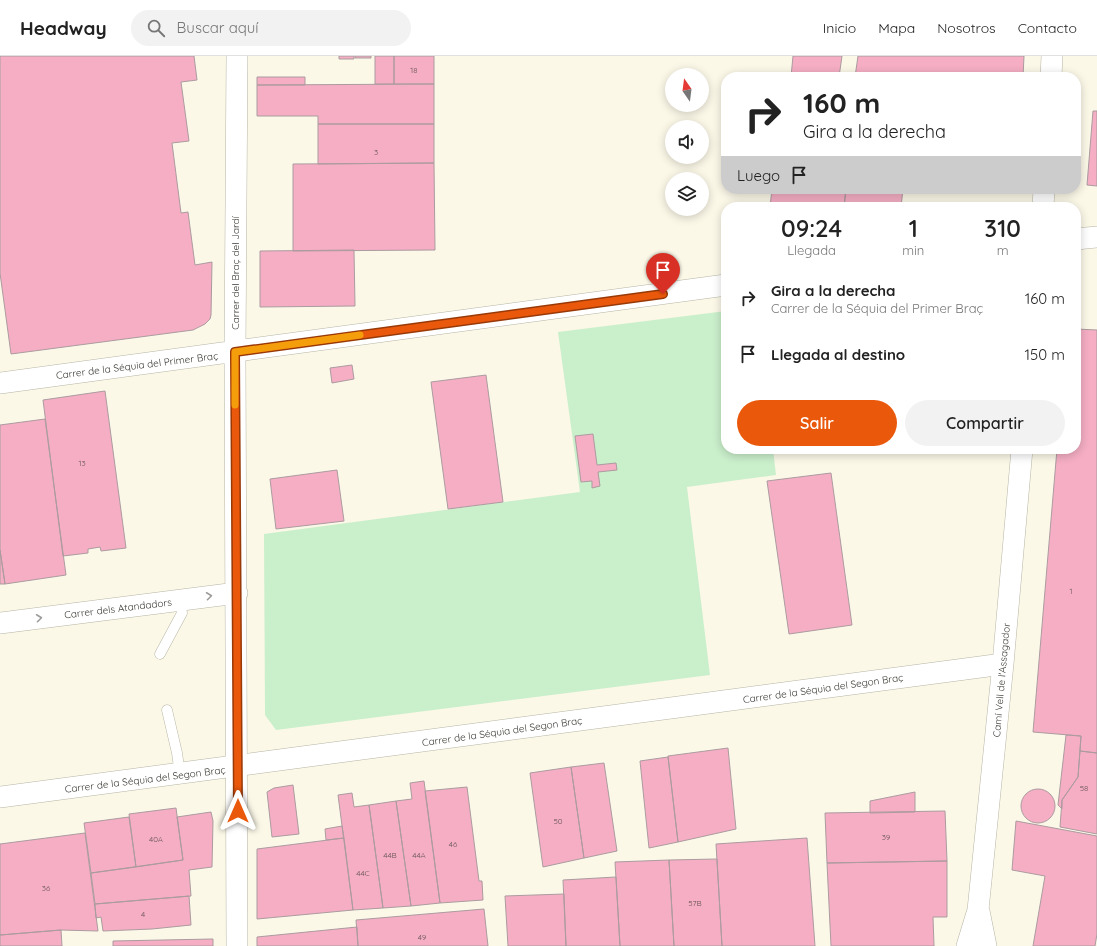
<!DOCTYPE html>
<html lang="es">
<head>
<meta charset="utf-8">
<style>
	:root { --surface:#fff; --page:#f2f2f2; --text:#222; --muted:#767676; --line:#e0e0e0; --accent:#ea580c }
	body { margin:0; font-family:Quicksand,sans-serif; background:var(--page); color:var(--text); height:100vh; display:flex; flex-direction:column; font-size:15px; white-space:nowrap }
	* { box-sizing:border-box; margin:0 }
	p { font-size:13px; color:var(--muted) }
	.icon { flex:none; width:22px; height:22px; fill:none; stroke:currentColor; stroke-width:2; stroke-linecap:round; stroke-linejoin:round }
	.map { position:relative; flex:1; overflow:hidden }
	.panel { position:absolute; left:721px; top:146px; width:360px; height:252px; display:flex; flex-direction:column; background:var(--surface); border-radius:16px; box-shadow:0 2px 10px #0003 }
	.panel>* { flex:none }
	.guide { position:absolute; left:721px; top:16px; width:360px; height:122px; border-radius:16px; box-shadow:0 2px 10px #0003; background:#fff; color:var(--text); overflow:hidden }
	.needle { width:26px; rotate:346deg }
	.fabs { position:absolute; left:665px; top:12px; display:grid; gap:8px }
	.fabs a { display:grid; place-items:center; width:44px; height:44px; border-radius:50%; background:var(--surface); box-shadow:0 2px 10px #0003; font-size:20px }
	.pin { position:absolute; display:grid; place-items:center; width:34px; height:34px; color:#fff; margin:-41px -17px; border-radius:50% 50% 50% 0; rotate:-45deg; box-shadow:0 0 4px #0007 }
	.pin .icon { rotate:45deg }
	.me { position:absolute; width:44px; margin:-22px; rotate:0deg; stroke-linejoin:round; filter:drop-shadow(0 0 3px #0008) }
	.turn { display:flex; align-items:center; gap:14px; height:84px; padding:0 16px; font-size:18px }
	.turn .icon { width:52px; height:52px; stroke-width:2.5 }
	.turn b { display:block; font-size:28px; line-height:34px }
	.then { display:flex; align-items:center; height:38px; padding:0 16px; background:#0003; gap:8px; font-size:15px }
	.eta { display:flex; justify-content:space-evenly; align-items:center; height:68px; text-align:center }
	.eta b { font-size:24px; font-weight:600; line-height:28px }
	.action { display:flex; gap:8px; margin-top:auto; padding:8px 16px }
	.action a { flex:1; height:46px; border-radius:24px; background:var(--accent); color:#fff; font-size:16px; font-weight:600; line-height:46px; text-align:center }
	.action a+a { background:var(--page); color:var(--text) }
	ul { padding:0; list-style:none }
	li { display:flex; align-items:center; gap:12px; height:56px; padding:0 16px }
	li div { flex:1 }
	li b { display:block; font-size:15px }
	li em { font-style:normal }
	header { display:flex; align-items:center; gap:24px; box-sizing:border-box; height:56px; padding:0 20px; background:var(--surface); border-bottom:1px solid var(--line) }
	header strong { font-size:19px }
	nav { display:flex; gap:22px; margin-inline-start:auto; font-size:14px }
	.search { width:280px; height:36px; background:var(--page); display:flex; align-items:center; gap:10px; box-sizing:border-box; padding:0 14px; border-radius:22px; color:var(--muted); font-size:15px }
	.map>svg:first-child { display:block }
	.green { fill:#caefcb }
	.building { fill:#f5aec4; stroke:#ac9ba0 }
	.lines { fill:none; stroke-linecap:round; stroke-linejoin:round }
	.service-casing { stroke:#b7b5a5; stroke-width:11 }
	.minor-casing { stroke:#b7b5a5; stroke-width:22 }
	.service { stroke:#fff; stroke-width:10 }
	.minor { stroke:#fff; stroke-width:21 }
	.oneway { stroke:#9d9c9a }
	.route-casing { stroke:#983908; stroke-width:10 }
	.route { stroke:#ea580c; stroke-width:7 }
	.slow { stroke:#f59e0b; stroke-width:7 }
	.labels { text-anchor:middle; stroke-width:3; stroke-linejoin:round; paint-order:stroke }
	.number-label { font-size:8px; fill:#6a5758 }
	.street-label { font-size:10px; fill:#3b3a34; stroke:#fff }
</style>
</head>
<body>
<header>
<strong>Headway</strong>
<div class="search"><svg class="icon" aria-label="search" viewBox="0 0 24 24"><circle cx="10" cy="10" r="6"/><path d="M15 15l6 6"/></svg>Buscar aquí</div>
<nav><a>Inicio</a><a>Mapa</a><a>Nosotros</a><a>Contacto</a></nav>
</header>
<div class="map">
<svg width="1097" height="890" viewBox="0 0 1097 890">
	<rect width="100%" height="100%" fill="#fbf8e8"/>
	<path class="green" d="M726,255V393H773L776,419L687,431L710,619L276,674L265,659L264,478L580,436L558,276Z"/>
	<path class="building" d="M0,0H194L197,24L181,26L189,85L172,87L181,157L188,156L195,209L212,206L211,259L210,263L205,268L193,274L11,298L0,217Z
		M339,0H354V3H339Z
		M355,0H371V2H355Z
		M375,0H394V28H375Z
		M394,0H434V28H394Z
		M793,0H842L839,21H791Z
		M858,0H1024L1023,21H855Z
		M257,21H305V29H257Z
		M434,28V68H318V60H257V29Z
		M1093,55H1097V130L1087,129Z
		M318,68H434V107L318,108Z
		M434,107L435,194L293,195V108Z
		M772,133H846L844,151H770Z
		M846,133H903L901,151H844Z
		M354,194L355,250L260,251V195Z
		M1076,273L1097,274V697L1080,695L1081,680L1033,676L1057,393H1076Z
		M352,309L354,323L332,327L330,312Z
		M486,319L503,446L448,453L431,326Z
		M105,335L126,492L101,495L100,491L88,493V497L63,500L43,344Z
		M45,363L66,519L5,528L0,494V369Z
		M593,378L597,409L616,407L617,414L598,416L600,430L592,432V425L581,426L575,380Z
		M337,414L344,465L276,473L270,423Z
		M831,417L852,569L789,578L767,425Z
		M0,494L5,528H0Z
		M1066,679L1081,680L1078,721L1062,744V753L1058,749Z
		M728,692L736,773L678,786L668,700Z
		M1080,695L1097,697V778L1060,771L1062,744L1078,721Z
		M668,701L678,786L649,792L640,705Z
		M604,707L617,795L584,802L571,711Z
		M571,711L584,802L543,811L530,717Z
		M424,725L440,847L411,850L396,745L412,743L410,727Z
		M293,729L299,778L272,781L267,736L274,732Z
		M467,731L479,825H482L483,844L440,847L425,735Z
		M1021 750a17 17 0 1 1 34 0a17 17 0 1 1-34 0Z
		M915,736V756L870,757V745Z
		M352,737L354,751L369,749L383,852L353,854L338,739Z
		M396,745L411,850L383,852L369,749Z
		M176,752L183,804L136,811L129,758Z
		M945,755L947,805L827,807L825,757Z
		M211,756L213,765L212,811L189,814L191,840L95,848L91,817L183,804L177,761Z
		M129,761L136,811L91,817L84,767Z
		M1016,765L1097,780V878L1095,890H1033L1045,820L1012,814Z
		M342,770L344,782L326,784L325,773Z
		M85,777L98,875L61,874L0,879V788Z
		M344,782L353,854L257,863V793Z
		M807,782L815,890H722L716,788Z
		M717,803L722,890H674L669,804Z
		M669,804L674,890H620L615,806Z
		M947,805V861H933L934,890H831L827,807Z
		M616,821L620,890H566L563,824Z
		M564,838L566,890H508L505,840Z
		M189,840L191,869L152,873L103,875L101,861L96,862L95,848Z
		M484,853L488,890H358L356,864Z
		M357,871L358,890H257V881Z
		M61,874L62,890H0V879Z
		M213,883V890H113V885Z"/>
	<g class="lines">
		<defs>
			<path id="service" d="M160,598L182,557L180,544
				M167,654L177,697L180,718"/>
			<path id="minor" d="M237,0L235,296L237,890
				M1051,21L1052,0
				M1043,151L1044,133
				M1076,183L1097,181
				M0,327L726,229
				M0,567L237,537
				M0,741L1003,608
				M979,855L986,890
				M967,890L978,854L1003,608L1022,393"/>
		</defs>
		<use href="#service" class="service-casing"/>
		<use href="#minor" class="minor-casing"/>
		<use href="#service" class="service"/>
		<use href="#minor" class="minor"/>
	</g>
	<defs><path id="oneway-chevron" d="M-2-3.5L2.5 0L-2 3.5" fill="none" stroke-width="1.6" stroke-linecap="round" stroke-linejoin="round"/></defs>
	<g class="oneway">
		<use href="#oneway-chevron" transform="translate(209 540) rotate(-7)"/>
		<use href="#oneway-chevron" transform="translate(39 562) rotate(-7)"/>
	</g>
	<g class="lines">
		<defs>
			<path id="route" d="M238,755L235,296L663,238"/>
		</defs>
		<use href="#route" class="route-casing"/>
		<use href="#route" class="route"/>
		<path class="slow" d="M235,349V296L360,279"/>
	</g>
	<g class="labels">
		<g class="number-label">
			<text x="414" y="17">18</text>
			<text x="376" y="99">3</text>
			<text x="82" y="410">13</text>
			<text x="1071" y="538">1</text>
			<text x="1084" y="735">58</text>
			<text x="558" y="768">50</text>
			<text x="886" y="784">39</text>
			<text x="156" y="786">40A</text>
			<text x="453" y="791">46</text>
			<text x="390" y="802">44B</text>
			<text x="419" y="802">44A</text>
			<text x="363" y="820">44C</text>
			<text x="46" y="835">36</text>
			<text x="695" y="850">57B</text>
			<text x="143" y="861">4</text>
			<text x="422" y="884">49</text>
		</g>
		<g class="street-label">
			<text transform="translate(235 217) rotate(-90)" y="4">Carrer del Braç del Jardí</text>
			<text transform="translate(137 309) rotate(-7)" y="4">Carrer de la Séquia del Primer Braç</text>
			<text transform="translate(118 552) rotate(-7)" y="4">Carrer dels Atandadors</text>
			<text transform="translate(1001 624) rotate(-85)" y="4">Camí Vell de l'Assagador</text>
			<text transform="translate(823 632) rotate(-8)" y="4">Carrer de la Séquia del Segon Braç</text>
			<text transform="translate(502 675) rotate(-8)" y="4">Carrer de la Séquia del Segon Braç</text>
			<text transform="translate(145 723) rotate(-7)" y="4">Carrer de la Séquia del Segon Braç</text>
		</g>
	</g>
</svg>
<div class="fabs">
<a><svg class="needle" viewBox="-14 -14 28 28"><path d="M0-13l5 13h-10z" fill="#e53935"/><path d="M0 13l5-13h-10z" fill="#767676"/></svg></a>
<a><svg class="icon" aria-label="sound" viewBox="0 0 24 24"><path d="M4 9h4l5-4v14l-5-4H4zM17 9q2 3 0 6"/></svg></a>
<a><svg class="icon" aria-label="layers" viewBox="0 0 24 24"><path d="M12 4l9 5-9 5-9-5zM3 14l9 5 9-5"/></svg></a>
</div>
<div class="pin" style="left:663px;top:238px;background:#d93025"><svg class="icon" aria-label="arrive" viewBox="0 0 24 24"><path d="M6 21V4h12l-3 4 3 4H6"/></svg></div>
<svg class="me" style="left:238px;top:755px" viewBox="-20 -20 40 40"><path d="M0-17L14 15 0 8-14 15z" fill="#ea580c" stroke="#fff" stroke-width="4"/></svg>
<div class="guide">
<div class="turn"><svg class="icon" aria-label="right" viewBox="0 0 24 24"><path d="M7 20v-9h11M14 6l5 5-5 5"/></svg><div><b>160 m</b>Gira a la derecha</div></div>
<div class="then">Luego<svg class="icon" aria-label="arrive" viewBox="0 0 24 24"><path d="M6 21V4h12l-3 4 3 4H6"/></svg></div>
</div>
<section class="panel">
<div class="eta">
<div><b>09:24</b><p>Llegada</p></div>
<div><b>1</b><p>min</p></div>
<div><b>310</b><p>m</p></div>
</div>
<ul>
<li><svg class="icon" aria-label="right" viewBox="0 0 24 24"><path d="M7 20v-9h11M14 6l5 5-5 5"/></svg><div><b>Gira a la derecha</b><p>Carrer de la Séquia del Primer Braç</p></div><em>160 m</em></li>
<li><svg class="icon" aria-label="arrive" viewBox="0 0 24 24"><path d="M6 21V4h12l-3 4 3 4H6"/></svg><div><b>Llegada al destino</b></div><em>150 m</em></li>
</ul>
<div class="action"><a>Salir</a><a>Compartir</a></div>
</section>
</div>
</body>
</html>
